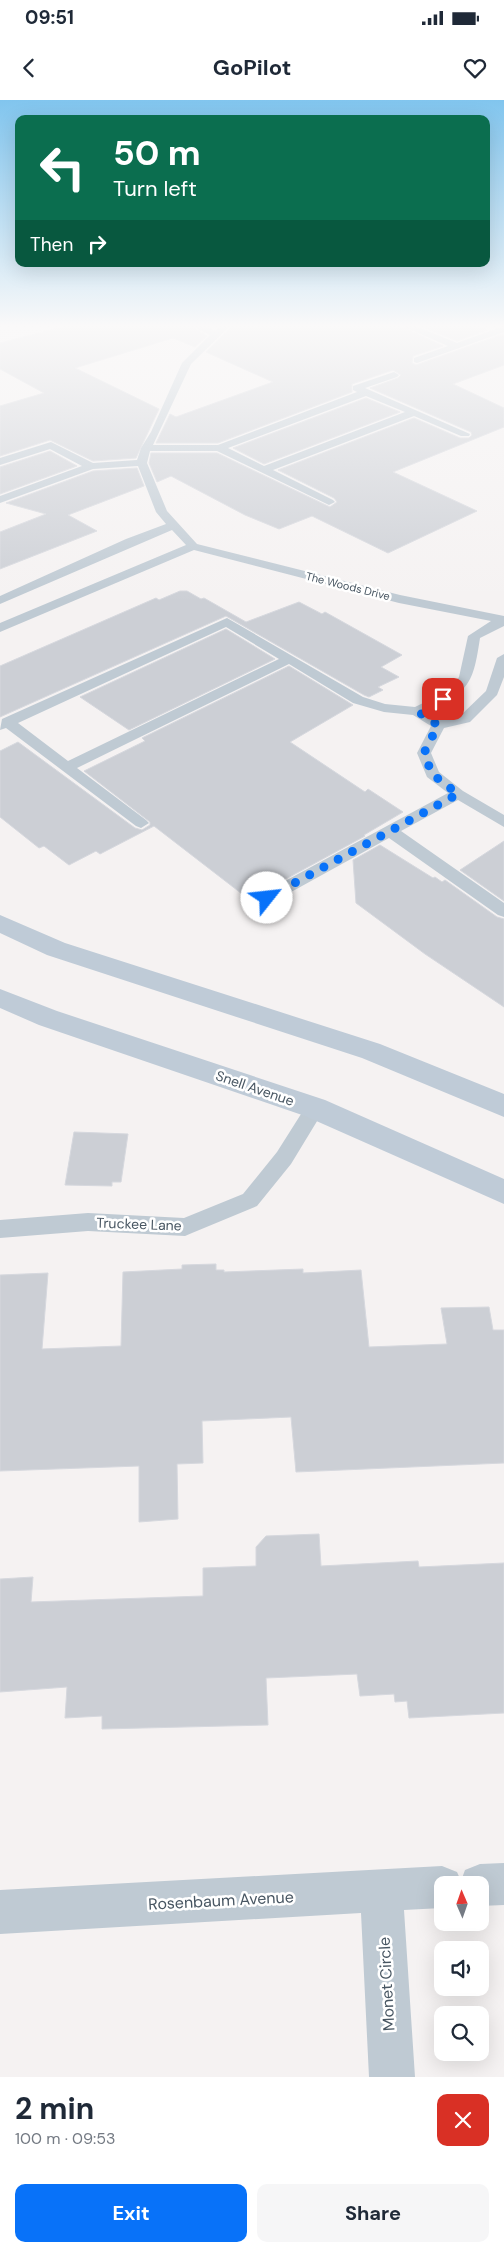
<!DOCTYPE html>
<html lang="en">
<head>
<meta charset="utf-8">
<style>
	:root { --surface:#fff; --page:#f6f6f7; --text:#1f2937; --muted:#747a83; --accent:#0872f9 }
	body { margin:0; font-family:"DM Sans",sans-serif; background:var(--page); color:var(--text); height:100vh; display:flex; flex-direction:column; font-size:19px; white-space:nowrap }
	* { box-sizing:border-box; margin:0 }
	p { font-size:16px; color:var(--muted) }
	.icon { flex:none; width:28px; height:28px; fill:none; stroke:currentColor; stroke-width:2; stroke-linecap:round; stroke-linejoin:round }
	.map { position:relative; height:1977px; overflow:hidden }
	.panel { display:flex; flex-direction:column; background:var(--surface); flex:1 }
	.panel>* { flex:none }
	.guide { position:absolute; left:15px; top:15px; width:475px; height:152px; border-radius:10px; box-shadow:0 5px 20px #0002; background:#0b6e4f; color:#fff; overflow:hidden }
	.needle { width:32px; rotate:358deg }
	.fabs { position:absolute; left:434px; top:1776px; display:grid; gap:10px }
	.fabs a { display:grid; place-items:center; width:55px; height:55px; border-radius:10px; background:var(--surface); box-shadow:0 5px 20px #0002; font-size:25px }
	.pin { position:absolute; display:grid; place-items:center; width:42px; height:42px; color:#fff; margin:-21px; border-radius:10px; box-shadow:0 2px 8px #0006 }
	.me { position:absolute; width:55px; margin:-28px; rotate:61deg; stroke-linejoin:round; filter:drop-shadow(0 0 4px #0008) }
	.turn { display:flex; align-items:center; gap:18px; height:105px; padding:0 15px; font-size:22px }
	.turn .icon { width:65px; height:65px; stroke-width:2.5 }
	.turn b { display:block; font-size:35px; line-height:42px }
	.then { display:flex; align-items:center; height:48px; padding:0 15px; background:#0003; gap:10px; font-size:19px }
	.round { display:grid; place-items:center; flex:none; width:52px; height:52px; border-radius:10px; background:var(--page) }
	.headline { display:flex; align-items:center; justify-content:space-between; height:85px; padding:0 15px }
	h1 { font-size:30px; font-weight:700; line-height:38px }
	.primary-button { display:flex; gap:10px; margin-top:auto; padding:10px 15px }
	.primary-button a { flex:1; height:58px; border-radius:10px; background:var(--accent); color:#fff; font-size:20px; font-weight:700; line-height:58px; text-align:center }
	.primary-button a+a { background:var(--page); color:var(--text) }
	.status { display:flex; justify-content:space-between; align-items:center; height:35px; padding:0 25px; background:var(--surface); direction:ltr }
	.status svg { height:14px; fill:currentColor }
	header { display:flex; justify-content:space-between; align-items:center; height:65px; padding:0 15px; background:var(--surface); font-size:22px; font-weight:700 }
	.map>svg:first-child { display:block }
	.building { fill:#cccfd5; stroke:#d6d8de }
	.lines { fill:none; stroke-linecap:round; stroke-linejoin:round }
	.lane { fill:#bfcad3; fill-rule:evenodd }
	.street { fill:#bfcad3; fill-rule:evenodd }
	.secondary { fill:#bfcbd7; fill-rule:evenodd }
	.route { stroke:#0872f9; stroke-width:9; stroke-dasharray:0 16.2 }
	.labels { text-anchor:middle; stroke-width:5; stroke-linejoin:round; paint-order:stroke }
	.far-street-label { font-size:11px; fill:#485662; stroke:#fff }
	.street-label { font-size:14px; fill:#485662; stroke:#fff }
	.near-street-label { font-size:16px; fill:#485662; stroke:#fff }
</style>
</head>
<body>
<div class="status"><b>09:51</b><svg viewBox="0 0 49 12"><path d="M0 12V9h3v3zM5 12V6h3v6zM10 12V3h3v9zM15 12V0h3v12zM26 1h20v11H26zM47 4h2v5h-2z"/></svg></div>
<header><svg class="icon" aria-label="back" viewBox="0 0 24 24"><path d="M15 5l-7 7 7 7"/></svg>GoPilot<svg class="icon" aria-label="heart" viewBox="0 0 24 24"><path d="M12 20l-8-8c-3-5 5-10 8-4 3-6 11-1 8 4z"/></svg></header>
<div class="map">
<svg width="504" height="1977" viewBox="0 0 504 1977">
	<rect width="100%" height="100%" fill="#f5f2f2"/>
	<path class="building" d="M69,225H188L207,236L195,247L173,238L75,268L159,309L136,358L93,361L50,340L0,356V306L44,293L0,269V243Z
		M233,225H398L443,246L413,256L412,263L416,265L501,235L504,236V265L453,284L504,308V327L393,372L477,411L388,453L312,416L279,429L245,415L171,376L157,382L149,363L151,353H217L330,407L337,402L334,398L278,370L414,318L460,338H469L472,335L471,332L370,288L398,278L401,275L393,270L352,284V292L218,343H156L170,314L176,317L273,282L206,252Z
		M419,225H473L487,230L457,241Z
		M366,298L400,312L264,364L233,348Z
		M50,351L77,366L0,394V367Z
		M137,368L144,386L68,415L97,431L0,469V432L46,414L6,403L93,371Z
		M180,491H187L201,499L204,498L246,522L299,502L322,514L325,512L402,555L381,567L399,577L378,587L383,590L369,597L364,595L226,516L0,617V566L156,498L159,500Z
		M226,529L275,559L129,630L80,597Z
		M289,566L353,605L290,642L365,692L368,689L403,712L364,735L365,736L260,793L256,791L246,797L154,726L100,754L96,751L69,765L44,746L39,748L0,717V651L18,642L135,728L142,730L150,725V722L84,671L145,641L142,638Z
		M504,741V801L460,770Z
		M380,745L433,778L435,777L442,782L445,780L497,817L504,819V907L425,854L356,803L353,760Z
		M74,1032L128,1034L121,1082H112V1086L65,1085Z
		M216,1164V1170H224V1172L303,1169V1173L361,1170L369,1247L447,1244L441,1208L489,1207L493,1230H504V1363L296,1372L291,1317L202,1321L203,1363L177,1364L178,1419L139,1422V1366L0,1371V1175L48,1173L42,1249L121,1246L123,1172L182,1169V1165Z
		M319,1434L321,1466L418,1461L419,1467L504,1463V1613L409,1618L407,1601L395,1602L394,1594L360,1596L357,1574L266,1578L268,1625L102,1629V1616L65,1618L67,1587L0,1592V1479L33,1477L31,1502L203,1496V1468L256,1466V1447L266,1436Z"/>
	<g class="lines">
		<path class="lane" d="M190,225H202L215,231L221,225H231L191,264L153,345H218L357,292L353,290V286L394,272L399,275L397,277L365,288L470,334L469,336H461L414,316L273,370L333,400L335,402L329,405L217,351H150L147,363L167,411L197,444L400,495L504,516V526L480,538C473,584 470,591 427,611L441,620L460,616L486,591L497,558L504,554V577L497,595L470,622L444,628L431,653L439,672L463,691L504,715V727L458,700L401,731L504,803V817L498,815L389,738L273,802H261L259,798L261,794L448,693L427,677L417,653L431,626L413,615L384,612L353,603L289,564L77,668L146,720L149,723L141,728L136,726L6,628L0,630L2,619L227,518L363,597L385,604L415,607L441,594L450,589L459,577L468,536L491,521L399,503L194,450L0,532V523L186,445L172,430L0,504V496L126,439L166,424L156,412L138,366L93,369L0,403V396L82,366L50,349L0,365V358L51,342L93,363L137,360L141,348L151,332L182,263L210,235ZM366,296L405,312L264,366L228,348ZM226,527L279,559L68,661L18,623Z
			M400,225H413L457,243L501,227L504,228V232L417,263L414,262V258L448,246Z
			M315,1001L322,1003L325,1008L322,1013L291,1064L257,1106L192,1133L185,1136L88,1131L0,1138V1120L88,1113L184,1118L243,1094L277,1052L308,1003Z"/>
		<path class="street" d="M504,1763V1805L480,1806V1785H442V1808L404,1810L415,1977H369L361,1813L0,1834V1790L442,1766L457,1772L461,1781L465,1770L480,1764Z"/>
		<path class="secondary" d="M0,815L65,843L380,944L504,994V1017L362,958L47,855L0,833Z
			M0,889L57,911L325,1000L504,1079V1104L305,1016L39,925L0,908Z"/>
	</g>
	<linearGradient id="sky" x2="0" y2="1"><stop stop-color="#81c5ee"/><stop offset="0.45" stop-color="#faf9f9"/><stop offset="1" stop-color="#faf9f9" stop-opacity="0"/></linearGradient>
	<rect width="504" height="502" fill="url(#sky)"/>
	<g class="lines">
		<path class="route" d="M267,798L458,694L432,674L424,653L438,625L417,611L443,599"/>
	</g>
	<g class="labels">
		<g class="far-street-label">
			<text transform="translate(348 486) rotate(14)" y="4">The Woods Drive</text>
		</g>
		<g class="street-label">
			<text transform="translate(255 988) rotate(19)" y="5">Snell Avenue</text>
			<text transform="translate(139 1124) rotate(2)" y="5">Truckee Lane</text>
		</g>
		<g class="near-street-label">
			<text transform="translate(221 1800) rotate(-3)" y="6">Rosenbaum Avenue</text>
			<text transform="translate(386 1884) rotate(-93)" y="6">Monet Circle</text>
		</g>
	</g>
</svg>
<div class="fabs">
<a><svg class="needle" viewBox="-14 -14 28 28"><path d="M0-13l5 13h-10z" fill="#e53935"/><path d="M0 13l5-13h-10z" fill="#747a83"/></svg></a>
<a><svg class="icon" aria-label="sound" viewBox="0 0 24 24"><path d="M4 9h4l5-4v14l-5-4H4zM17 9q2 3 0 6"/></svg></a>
<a><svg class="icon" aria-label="search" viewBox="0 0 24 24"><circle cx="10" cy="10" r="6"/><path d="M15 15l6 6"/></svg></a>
</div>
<div class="pin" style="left:443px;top:599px;background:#d93025"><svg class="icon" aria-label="arrive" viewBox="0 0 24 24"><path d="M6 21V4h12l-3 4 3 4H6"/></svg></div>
<svg class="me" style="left:267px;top:798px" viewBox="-20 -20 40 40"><circle r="19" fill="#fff"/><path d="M0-13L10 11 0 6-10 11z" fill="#0872f9"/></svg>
<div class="guide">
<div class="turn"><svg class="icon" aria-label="left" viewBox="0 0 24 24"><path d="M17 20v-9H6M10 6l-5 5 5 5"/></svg><div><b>50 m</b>Turn left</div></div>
<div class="then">Then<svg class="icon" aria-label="right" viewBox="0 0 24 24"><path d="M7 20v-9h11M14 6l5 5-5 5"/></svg></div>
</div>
</div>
<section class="panel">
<div class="headline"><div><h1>2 min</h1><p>100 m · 09:53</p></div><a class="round" style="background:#d93025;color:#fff"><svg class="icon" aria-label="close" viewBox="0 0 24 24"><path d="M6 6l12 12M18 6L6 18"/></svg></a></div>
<div class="primary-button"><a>Exit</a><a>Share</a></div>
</section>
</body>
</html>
